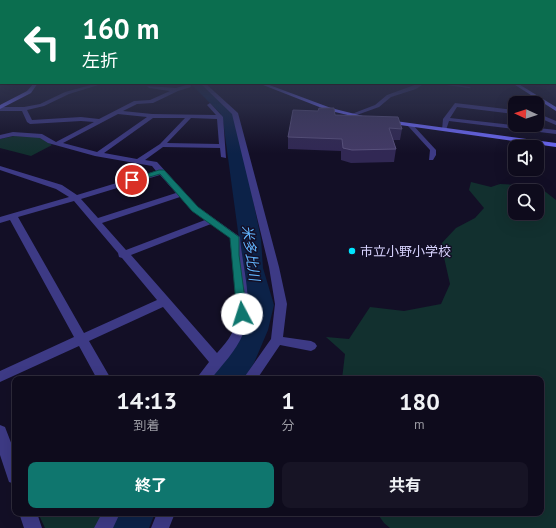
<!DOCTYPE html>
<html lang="ja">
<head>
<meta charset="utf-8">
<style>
	:root { --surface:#0e0b1c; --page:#171425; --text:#f1f3f6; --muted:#9b9ba3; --line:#2e2b3b; --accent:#0f766e }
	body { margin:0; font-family:"PT Sans","Noto Sans JP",sans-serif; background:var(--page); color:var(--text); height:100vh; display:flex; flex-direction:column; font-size:15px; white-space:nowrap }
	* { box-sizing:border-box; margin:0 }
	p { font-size:13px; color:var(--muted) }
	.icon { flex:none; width:22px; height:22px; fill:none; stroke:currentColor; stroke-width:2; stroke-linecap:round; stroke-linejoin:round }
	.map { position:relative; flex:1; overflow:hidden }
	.sheet { position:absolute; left:12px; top:376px; width:532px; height:140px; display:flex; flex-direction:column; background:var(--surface); border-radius:8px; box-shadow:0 4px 16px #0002,0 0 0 1px var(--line) }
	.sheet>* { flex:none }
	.guide { position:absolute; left:0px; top:0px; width:556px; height:84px; box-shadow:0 4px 16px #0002,0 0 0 1px var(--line); background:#0b6e4f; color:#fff; overflow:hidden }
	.needle { width:26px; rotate:273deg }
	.tools { position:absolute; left:508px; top:96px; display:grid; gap:8px }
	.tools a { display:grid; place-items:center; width:36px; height:36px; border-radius:8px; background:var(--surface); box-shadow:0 4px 16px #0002,0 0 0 1px var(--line); font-size:20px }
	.pin { position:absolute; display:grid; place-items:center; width:34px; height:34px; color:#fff; margin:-17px; border:2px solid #fff; border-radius:50%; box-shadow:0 1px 4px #0007 }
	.me { position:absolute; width:44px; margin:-22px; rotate:355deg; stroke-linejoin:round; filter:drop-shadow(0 0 3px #0008) }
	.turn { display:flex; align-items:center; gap:14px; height:84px; padding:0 16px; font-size:18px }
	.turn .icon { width:52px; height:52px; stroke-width:2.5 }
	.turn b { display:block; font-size:28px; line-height:34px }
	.eta { display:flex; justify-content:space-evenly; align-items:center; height:68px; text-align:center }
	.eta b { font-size:24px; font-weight:700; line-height:28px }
	.primary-button { display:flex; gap:8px; margin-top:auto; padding:8px 16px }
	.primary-button a { flex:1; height:46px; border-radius:8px; background:var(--accent); color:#fff; font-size:16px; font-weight:700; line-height:46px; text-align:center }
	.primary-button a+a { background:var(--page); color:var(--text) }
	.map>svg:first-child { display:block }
	.green { fill:#12302f; fill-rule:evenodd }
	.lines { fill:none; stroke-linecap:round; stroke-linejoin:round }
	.river { fill:#0c2248; fill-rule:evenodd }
	.street { fill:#3d3a85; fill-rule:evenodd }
	.secondary { fill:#6f6bff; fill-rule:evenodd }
	.wall { fill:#312854 }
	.building { fill:#433a66; stroke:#5a527e }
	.route { fill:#0f766e; stroke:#0a4d48 }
	.poi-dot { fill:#00e5ff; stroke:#130f26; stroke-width:1.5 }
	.labels { text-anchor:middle; stroke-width:3; stroke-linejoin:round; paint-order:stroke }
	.poi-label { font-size:13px; fill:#d9d4ff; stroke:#130f26; text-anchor:start }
	.water-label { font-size:14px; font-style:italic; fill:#62b6ff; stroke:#130f26 }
</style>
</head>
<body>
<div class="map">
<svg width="556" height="528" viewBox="0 0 556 528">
	<rect width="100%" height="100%" fill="#130f26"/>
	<path class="green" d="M14,136L40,137L52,145L31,156L0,148V139Z
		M471,182L491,187L500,184L538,186L556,200V528H390L384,523L377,513H541V379H342L345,354L326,337L349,339L370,307L404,311L441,304L450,284L441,244L456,228L475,218L484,208L469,190ZM515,191H537V213H515Z
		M38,513H104L96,528H45Z"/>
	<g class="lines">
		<path class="river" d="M190,83H203L231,109L237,121L261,239L263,268L274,305L268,330L254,363L244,379H209L214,370L227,355L240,330L248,305L239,268V239L223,121L220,113Z
			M112,513H155L149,528H106Z"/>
		<path class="street" d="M0,79H1V81H0Z
			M98,83H105L69,94L44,106L27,110L32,120L81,117L99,119L134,101L150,100L170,91L149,88L147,86L176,88L186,85V83H190L191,87L178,91L153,103L137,104L123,111L152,114L216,115L207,105L210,103L223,117L226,158L221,157L220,148L163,147L145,160L157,162L198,207L240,237C242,266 255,307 243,334C236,351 222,365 211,379H196L209,362L163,307L89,341L111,379H97L79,346L0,382V371L74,337L10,220L0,223V217L69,197L56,189L0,170V166L62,185L77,195L156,171L152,166L95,156L48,143L40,138L13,136L0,139V135L13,132L42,134L56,142L94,122L81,121L30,124L27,122L22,111H0V107H24L40,104L65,92ZM118,114L147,117L97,152L63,143ZM153,118H185L160,144L137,159L104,153ZM191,118L217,119L219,144L167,143ZM160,175L176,193L98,218L81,199ZM180,197L192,211L205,220L126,250L102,223ZM74,201L118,253L119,257L122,258L157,300L84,333L18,217ZM211,224L230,238C232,268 244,305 232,333C228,341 222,347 217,353L131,255Z
			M200,83H205L238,113L279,267L287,304L283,337L311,341L315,343L317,346L315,349L311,351L280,345L257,379H243L271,339L275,304L269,267L232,114Z
			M420,83H425L416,89L391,97L379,107L354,116L349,115L375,105L387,95Z
			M430,83H445L471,87L469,88Z
			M455,103L515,110V114L457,107L450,118L556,130V134L449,121L446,130H442L443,119Z
			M537,113L556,121V125L537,117Z
			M408,124H412L436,150V155L433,160H429L430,150L408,126Z
			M0,425L5,427L15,453V484L9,482L0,455Z
			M19,513H37L42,528H24Z
			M102,513H120L113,528H94Z
			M157,513H175L169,528H151Z"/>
		<path class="secondary" d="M34,83H38L31,93L0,109V105L27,91Z
			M258,83H264L331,108L371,118L368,120L327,110Z
			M512,83H517L556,107V111Z
			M388,120L556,143V147L386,123V121Z"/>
	</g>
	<path class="wall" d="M335,115L402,129L400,140H393L396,149L394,162L351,163L341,160V151L288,149V137Z"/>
	<path class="building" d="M319,108H334L335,115L398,117L402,129L389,128L396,149L352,150L343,148L342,139L288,137L293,110L318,111Z"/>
	<linearGradient id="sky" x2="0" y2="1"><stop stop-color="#0a0815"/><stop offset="0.52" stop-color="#333752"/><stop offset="1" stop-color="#333752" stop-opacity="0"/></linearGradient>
	<rect width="556" height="153" fill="url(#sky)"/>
	<path class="route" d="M159,170H164L198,207L239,237V255L247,314L245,317H238L237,314L230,238L192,211L160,174L132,182L129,180Z"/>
	<circle class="poi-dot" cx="352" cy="251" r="4"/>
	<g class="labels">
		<g class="poi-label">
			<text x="360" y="256">市立小野小学校</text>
		</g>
		<g class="water-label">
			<text transform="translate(251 253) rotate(82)" y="5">米多比川</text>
		</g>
	</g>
</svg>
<div class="tools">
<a><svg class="needle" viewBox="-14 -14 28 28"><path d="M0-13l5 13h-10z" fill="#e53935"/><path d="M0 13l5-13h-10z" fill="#9b9ba3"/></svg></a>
<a><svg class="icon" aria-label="sound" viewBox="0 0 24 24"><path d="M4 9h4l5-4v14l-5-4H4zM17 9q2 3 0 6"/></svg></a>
<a><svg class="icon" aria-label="search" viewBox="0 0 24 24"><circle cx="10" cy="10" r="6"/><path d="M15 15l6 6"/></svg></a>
</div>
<div class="pin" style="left:132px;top:180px;background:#d93025"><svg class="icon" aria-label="arrive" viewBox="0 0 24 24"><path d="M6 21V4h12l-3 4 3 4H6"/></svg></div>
<svg class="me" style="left:242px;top:314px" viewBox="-20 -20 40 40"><circle r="19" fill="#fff"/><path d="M0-13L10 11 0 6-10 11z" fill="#0f766e"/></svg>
<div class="guide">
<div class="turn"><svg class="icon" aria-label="left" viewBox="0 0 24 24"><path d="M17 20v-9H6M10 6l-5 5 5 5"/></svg><div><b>160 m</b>左折</div></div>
</div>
<section class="sheet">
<div class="eta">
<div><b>14:13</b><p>到着</p></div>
<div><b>1</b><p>分</p></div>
<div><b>180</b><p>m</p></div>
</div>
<div class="primary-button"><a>終了</a><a>共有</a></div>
</section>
</div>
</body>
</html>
